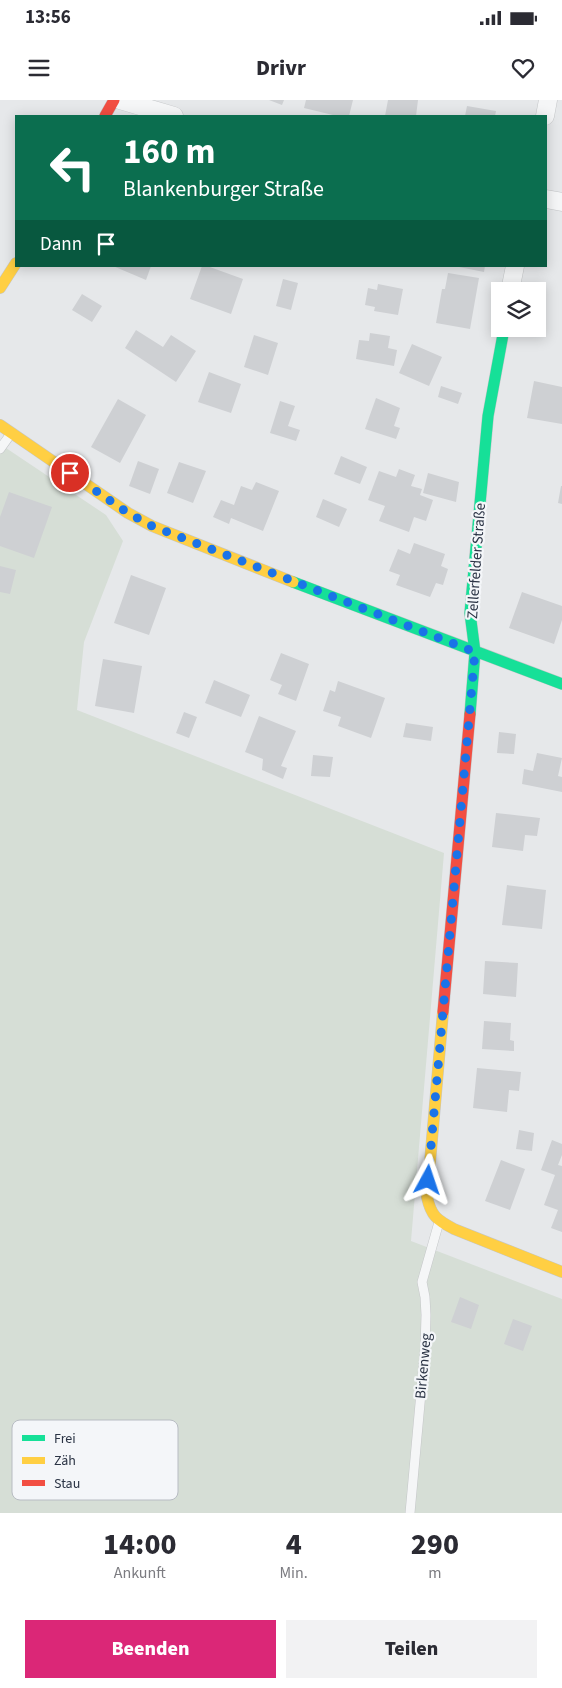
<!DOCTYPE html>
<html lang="de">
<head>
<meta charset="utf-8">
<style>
	:root { --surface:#fff; --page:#f2f2f3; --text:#2b2b33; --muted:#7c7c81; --accent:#db2777 }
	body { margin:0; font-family:"Source Sans 3",sans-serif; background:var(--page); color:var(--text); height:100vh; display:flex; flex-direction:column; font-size:19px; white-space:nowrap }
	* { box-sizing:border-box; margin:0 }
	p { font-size:16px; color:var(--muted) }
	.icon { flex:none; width:28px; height:28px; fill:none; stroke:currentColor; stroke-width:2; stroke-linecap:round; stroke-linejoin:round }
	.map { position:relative; height:1413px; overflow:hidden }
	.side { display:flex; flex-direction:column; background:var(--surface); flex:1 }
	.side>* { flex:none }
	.guide { position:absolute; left:15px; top:15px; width:532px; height:152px; border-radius:0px; box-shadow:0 2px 12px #0003; background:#0b6e4f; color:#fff; overflow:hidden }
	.fabs { position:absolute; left:491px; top:182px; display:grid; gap:10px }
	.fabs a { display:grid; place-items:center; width:55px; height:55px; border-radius:0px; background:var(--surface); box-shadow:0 2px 12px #0003; font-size:25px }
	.pin { position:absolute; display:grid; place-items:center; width:42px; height:42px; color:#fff; margin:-21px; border:2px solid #fff; border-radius:50%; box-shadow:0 1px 5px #0007 }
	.me { position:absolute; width:55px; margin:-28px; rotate:5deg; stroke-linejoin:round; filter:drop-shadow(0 0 4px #0008) }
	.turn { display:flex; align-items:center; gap:18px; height:105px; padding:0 25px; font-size:22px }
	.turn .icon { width:65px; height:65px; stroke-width:2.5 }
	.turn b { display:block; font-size:35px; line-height:42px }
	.then { display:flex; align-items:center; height:48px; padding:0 25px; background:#0003; gap:10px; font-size:19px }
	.eta { display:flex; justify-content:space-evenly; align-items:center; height:85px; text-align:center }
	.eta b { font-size:30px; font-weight:800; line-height:35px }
	.cta { display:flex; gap:10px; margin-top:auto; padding:10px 25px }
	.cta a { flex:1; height:58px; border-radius:0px; background:var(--accent); color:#fff; font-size:20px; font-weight:800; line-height:58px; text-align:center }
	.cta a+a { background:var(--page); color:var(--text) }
	.status { display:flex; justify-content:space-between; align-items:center; height:35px; padding:0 25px; background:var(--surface); direction:ltr }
	.status svg { height:14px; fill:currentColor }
	header { display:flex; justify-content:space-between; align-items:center; height:65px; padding:0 25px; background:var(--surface); font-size:22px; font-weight:800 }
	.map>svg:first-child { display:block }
	.green { fill:#d6ded6 }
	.building { fill:#ced0d3 }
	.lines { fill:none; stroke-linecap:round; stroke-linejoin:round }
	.lane-casing { stroke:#c4c6c8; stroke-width:10 }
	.street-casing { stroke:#c4c6c8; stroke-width:19 }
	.fast-casing { stroke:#c4c6c8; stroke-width:12 }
	.slow-casing { stroke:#c4c6c8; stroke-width:12 }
	.jam-casing { stroke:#c4c6c8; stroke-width:12 }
	.lane { stroke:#f5f6f7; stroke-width:9 }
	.street { stroke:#f5f6f7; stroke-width:18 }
	.fast { stroke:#16e098; stroke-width:11 }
	.slow { stroke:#ffcf43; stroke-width:11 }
	.jam { stroke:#f24e42; stroke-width:11 }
	.route { stroke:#1a73e8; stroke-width:9; stroke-dasharray:0 16.2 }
	.labels { text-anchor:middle; stroke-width:4.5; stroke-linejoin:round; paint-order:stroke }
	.street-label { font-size:15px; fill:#2b3445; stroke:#f4f6f9 }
	.key { fill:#f4f6f9; stroke:#b8bcc3; stroke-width:1 }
	.key-label { font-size:14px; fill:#2b3445 }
</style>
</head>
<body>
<div class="status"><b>13:56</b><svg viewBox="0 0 49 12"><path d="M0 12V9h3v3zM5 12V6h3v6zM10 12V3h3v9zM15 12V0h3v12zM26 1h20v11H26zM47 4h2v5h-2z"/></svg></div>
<header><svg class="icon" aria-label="menu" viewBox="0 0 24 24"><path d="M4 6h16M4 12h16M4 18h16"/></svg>Drivr<svg class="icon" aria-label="heart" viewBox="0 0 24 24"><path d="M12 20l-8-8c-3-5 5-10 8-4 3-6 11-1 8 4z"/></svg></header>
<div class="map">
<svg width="562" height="1413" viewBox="0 0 562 1413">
	<rect width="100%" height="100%" fill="#e6e8ea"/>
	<path class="green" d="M0,344L106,415L123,441L84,542L77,610L444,753L411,1141L562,1199V1413H0Z"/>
	<path class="building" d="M269,0H284L282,5Z
		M306,0H353L349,16H337L304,8Z
		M388,0H418L416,16H385Z
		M467,6L496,11L495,16H465Z
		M113,166H151L146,180Z
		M202,166H207L243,179L231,214L190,199Z
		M454,166H485L484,172Z
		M448,173L479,178L470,229L436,223L442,189H445Z
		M283,179L298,183L291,210L276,206Z
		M378,184L403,189L398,215L374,211L375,207L365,205L368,188L377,190Z
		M82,194L102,206L92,222L72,210Z
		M136,230L163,247L171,235L196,251L176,282L125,248Z
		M370,233L390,236L388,248L397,250L394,266L356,259L359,240L369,241Z
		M254,235L278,243L268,275L244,267Z
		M412,244L442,257L429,286L399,273Z
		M209,272L241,284L231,313L198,302Z
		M534,281L562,287V324L527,318Z
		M441,286L462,293L458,304L438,297Z
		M376,298L400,308L394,326L400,328L396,339L365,329Z
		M118,299L146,315L120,363L91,347Z
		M280,301L295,306L288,326L300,330L296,341L270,333Z
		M341,356L367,367L360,384L334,374Z
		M138,361L159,369L150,394L129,386Z
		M179,362L206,371L193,403L167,393Z
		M399,369L415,375L411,386L422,389L420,395L433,400L426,421L414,417L409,432L379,421L385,406L368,400L379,371L396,377Z
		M428,373L459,382L456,402L423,393Z
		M256,382L279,391L263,431L231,418L229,424L213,417L221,400L234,405L241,386L252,390Z
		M561,386H562V404L558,403Z
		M9,392L52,407L34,458L0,446V417Z
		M323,399L347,409L339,427L316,417Z
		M414,443L445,454L441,466L448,469L443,485L436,483L430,497L396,485L400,475L389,471L398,449L410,454Z
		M0,466L16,470L10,494L0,492Z
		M131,475L166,488L149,535L114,523Z
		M522,492L562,506V520L554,544L509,528Z
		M281,553L309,564L296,601L278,594L282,585L270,580Z
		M103,559L142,566L134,613L95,606Z
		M214,580L250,595L241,617L205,603Z
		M338,581L385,598L371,638L338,626L341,617L323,611L330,590L335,592Z
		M184,612L197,617L189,638L176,633Z
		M259,616L296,631L281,666L287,668L283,679L262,670L263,659L245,652Z
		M406,623L433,627L431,641L403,637Z
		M499,632L516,634L514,654L497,653Z
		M537,653L562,658L558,676L562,677V692L522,684L524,669L533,671Z
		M313,655L333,657L330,677L311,676Z
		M496,713L540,718L537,736L525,735L523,751L492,747Z
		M507,785L546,790L542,829L502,825Z
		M485,861L518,863L516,897L483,894Z
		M484,921L511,923L510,940L514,941V951L482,949Z
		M477,968L521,972L519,991L509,990L507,1012L473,1008Z
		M519,1030L534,1033L532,1051L516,1049Z
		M552,1040L562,1044V1055L558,1065L562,1066V1132L551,1128L558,1110L544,1105L555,1075L541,1070Z
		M501,1060L525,1069L510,1110L485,1101Z
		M460,1197L479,1205L471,1229L451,1222Z
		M513,1219L532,1226L523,1251L504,1244Z"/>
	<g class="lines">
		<defs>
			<path id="lane" d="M0,349L10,335
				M410,1413L425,1249L426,1215L425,1197L422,1182L439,1122"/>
			<path id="street" d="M120,0L174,16
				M545,16L548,0
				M546,99L562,102
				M510,191L515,166"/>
			<path id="fast" d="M293,482L562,584
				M470,614L475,552L470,513L488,316L504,229"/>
			<path id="slow" d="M0,188L16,163
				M0,325L128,413L152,426L293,482
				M443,912L427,1097C431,1116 437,1120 454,1129L562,1172"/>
			<path id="jam" d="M105,16L114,0
				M443,912L470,614"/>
		</defs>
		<use href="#lane" class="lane-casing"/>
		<use href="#street" class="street-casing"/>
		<use href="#fast" class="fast-casing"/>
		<use href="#slow" class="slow-casing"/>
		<use href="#jam" class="jam-casing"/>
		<use href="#lane" class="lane"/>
		<use href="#street" class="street"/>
		<use href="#fast" class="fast"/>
		<use href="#slow" class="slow"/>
		<use href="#jam" class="jam"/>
	</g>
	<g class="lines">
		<path class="route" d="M70,373L128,413L152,426L475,552L428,1080"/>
	</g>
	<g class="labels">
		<g class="street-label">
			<text transform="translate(476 461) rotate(-86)" y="5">Zellerfelder Straße</text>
			<text transform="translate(423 1266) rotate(-85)" y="5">Birkenweg</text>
		</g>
	</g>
	<rect x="12" y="1320" width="166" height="80" rx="8" class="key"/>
	<rect x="22" y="1335" width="23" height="6" fill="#16e098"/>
	<rect x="22" y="1357" width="23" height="7" fill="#ffcf43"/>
	<rect x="22" y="1380" width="23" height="6" fill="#f24e42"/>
	<g class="key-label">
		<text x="54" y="1343">Frei</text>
		<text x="54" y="1365">Zäh</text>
		<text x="54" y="1388">Stau</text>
	</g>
</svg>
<div class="fabs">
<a><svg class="icon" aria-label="layers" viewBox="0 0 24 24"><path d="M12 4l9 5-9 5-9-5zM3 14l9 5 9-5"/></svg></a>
</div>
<div class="pin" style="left:70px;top:373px;background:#d93025"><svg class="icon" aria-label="arrive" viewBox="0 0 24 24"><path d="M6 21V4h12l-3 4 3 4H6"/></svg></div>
<svg class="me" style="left:428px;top:1080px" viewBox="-20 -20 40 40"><path d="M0-17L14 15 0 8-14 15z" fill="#1a73e8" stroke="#fff" stroke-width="4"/></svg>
<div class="guide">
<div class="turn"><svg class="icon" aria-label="left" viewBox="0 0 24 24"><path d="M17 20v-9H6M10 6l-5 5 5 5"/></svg><div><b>160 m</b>Blankenburger Straße</div></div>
<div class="then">Dann<svg class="icon" aria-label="arrive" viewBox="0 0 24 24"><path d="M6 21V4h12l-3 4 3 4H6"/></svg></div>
</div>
</div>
<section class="side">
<div class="eta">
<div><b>14:00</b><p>Ankunft</p></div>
<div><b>4</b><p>Min.</p></div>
<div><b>290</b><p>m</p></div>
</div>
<div class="cta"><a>Beenden</a><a>Teilen</a></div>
</section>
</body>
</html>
